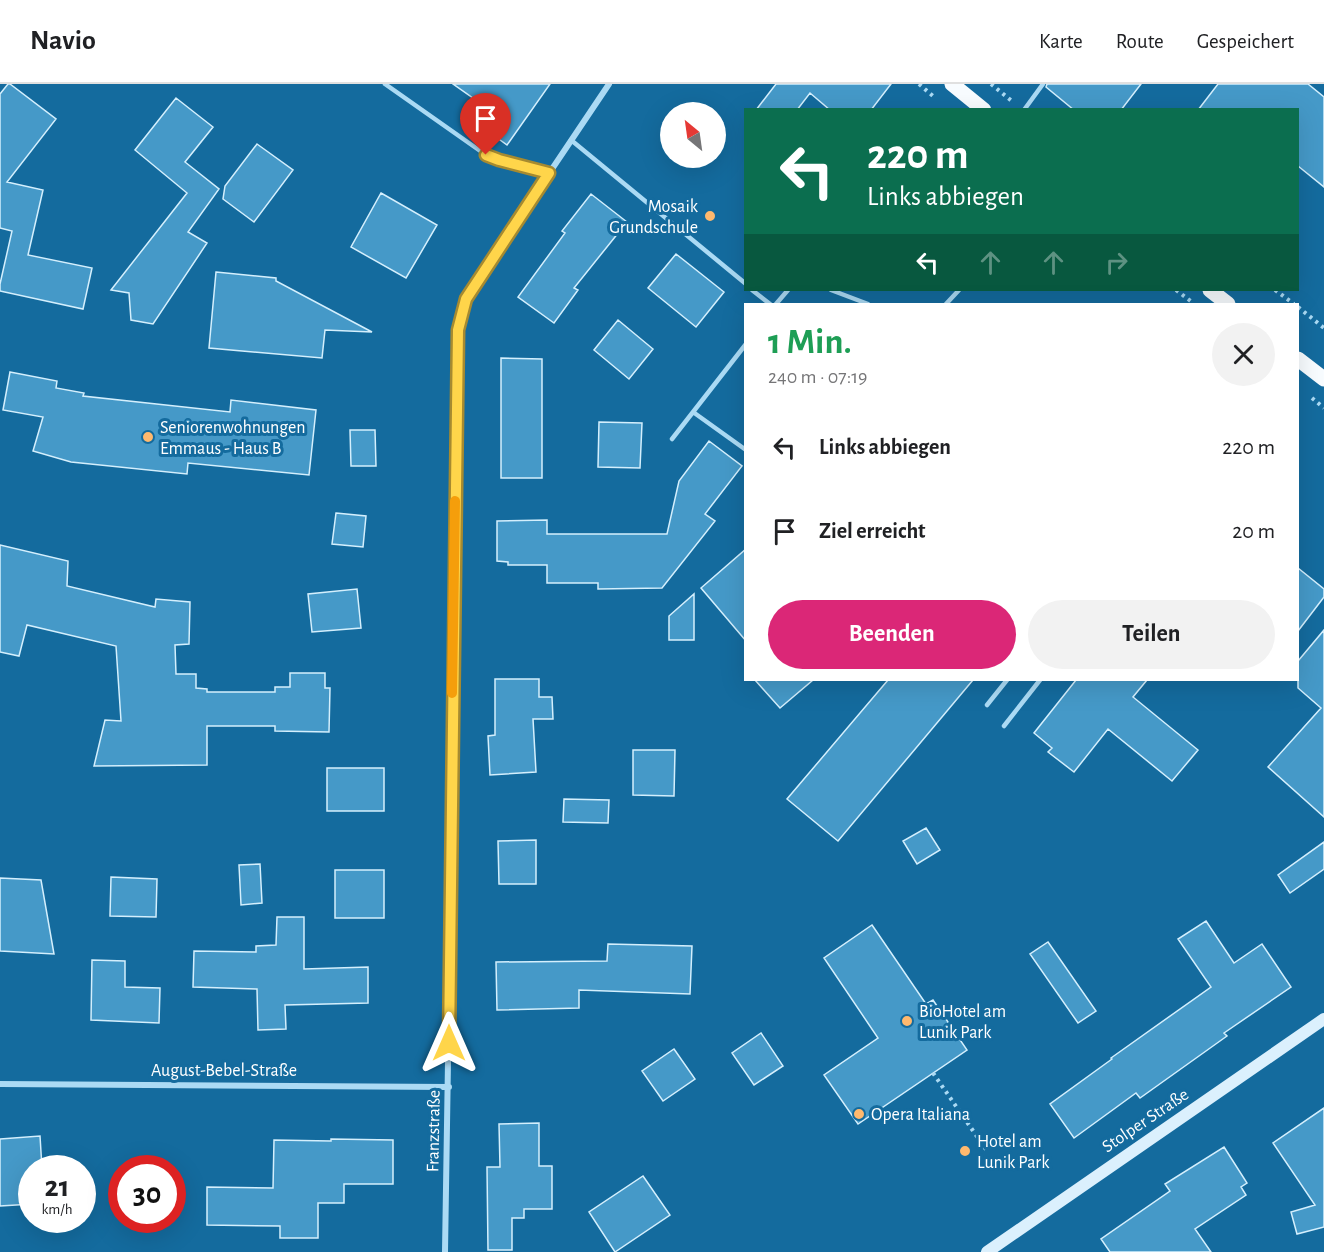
<!DOCTYPE html>
<html lang="de">
<head>
<meta charset="utf-8">
<style>
	:root { --surface:#fff; --page:#f2f2f2; --text:#202124; --muted:#757577; --line:#e0e0e0; --accent:#db2777 }
	body { margin:0; font-family:"Alegreya Sans",sans-serif; background:var(--page); color:var(--text); height:100vh; display:flex; flex-direction:column; font-size:22px; white-space:nowrap }
	* { box-sizing:border-box; margin:0 }
	p { font-size:20px; color:var(--muted) }
	.icon { flex:none; width:33px; height:33px; fill:none; stroke:currentColor; stroke-width:2; stroke-linecap:round; stroke-linejoin:round }
	.map { position:relative; flex:1; overflow:hidden }
	.drawer { position:absolute; left:744px; top:219px; width:555px; height:378px; display:flex; flex-direction:column; background:var(--surface); border-radius:0px; box-shadow:0 6px 24px #0002 }
	.drawer>* { flex:none }
	.hud { position:absolute; left:744px; top:24px; width:555px; height:183px; border-radius:0px; box-shadow:0 6px 24px #0002; background:#0b6e4f; color:#fff; overflow:hidden }
	.needle { width:39px; rotate:331deg }
	.fabs { position:absolute; left:660px; top:18px; display:grid; gap:12px }
	.fabs a { display:grid; place-items:center; width:66px; height:66px; border-radius:50%; background:var(--surface); box-shadow:0 6px 24px #0002; font-size:30px }
	.speed { position:absolute; left:18px; top:1071px; display:flex; gap:12px; font-size:30px; font-weight:700; text-align:center }
	.speed>* { display:grid; place-content:center; width:78px; height:78px; border-radius:50%; background:var(--surface); box-shadow:0 6px 24px #0002; line-height:1 }
	.speed small { font-size:15px; font-weight:400 }
	.speed .limit { border:9px solid #d22; background:#fff; color:#111 }
	.pin { position:absolute; display:grid; place-items:center; width:51px; height:51px; color:#fff; margin:-62px -26px; border-radius:50% 50% 50% 0; rotate:-45deg; box-shadow:0 0 6px #0007 }
	.pin .icon { rotate:45deg }
	.me { position:absolute; width:66px; margin:-33px; rotate:0deg; stroke-linejoin:round; filter:drop-shadow(0 0 4px #0008) }
	.turn { display:flex; align-items:center; gap:21px; height:126px; padding:0 24px; font-size:27px }
	.turn .icon { width:78px; height:78px; stroke-width:2.5 }
	.turn b { display:block; font-size:42px; line-height:51px }
	.lanes { display:flex; align-items:center; height:57px; padding:0 24px; background:#0003; justify-content:center; gap:30px; direction:ltr }
	.lanes .off { opacity:.35 }
	.round { display:grid; place-items:center; flex:none; width:63px; height:63px; border-radius:32px; background:var(--page) }
	.headline { display:flex; align-items:center; justify-content:space-between; height:102px; padding:0 24px }
	h1 { font-size:36px; font-weight:700; line-height:45px; color:#1e9e55 }
	.primary-button { display:flex; gap:12px; margin-top:auto; padding:12px 24px }
	.primary-button a { flex:1; height:69px; border-radius:36px; background:var(--accent); color:#fff; font-size:24px; font-weight:700; line-height:69px; text-align:center }
	.primary-button a+a { background:var(--page); color:var(--text) }
	ul { padding:0; list-style:none }
	li { display:flex; align-items:center; gap:18px; height:84px; padding:0 24px }
	li div { flex:1 }
	li b { display:block; font-size:22px }
	li em { font-style:normal }
	header { display:flex; align-items:center; gap:36px; box-sizing:border-box; height:84px; padding:0 30px; background:var(--surface); border-bottom:2px solid var(--line) }
	header strong { font-size:28px }
	nav { display:flex; gap:33px; margin-inline-start:auto; font-size:21px }
	.map>svg:first-child { display:block }
	.building { fill:#4599c8; stroke:#d4effd; stroke-width:1.5 }
	.lines { fill:none; stroke-linecap:round; stroke-linejoin:round }
	.path { stroke:#abdaf4; stroke-width:4; stroke-dasharray:3 4.5; stroke-linecap:butt }
	.service { stroke:#abdaf4; stroke-width:4.5 }
	.minor { stroke:#abdaf4; stroke-width:6 }
	.secondary { stroke:#dbf0fd; stroke-width:12 }
	.primary { stroke:#f8fcff; stroke-width:15 }
	.route-casing { stroke:#a68a30; stroke-width:15 }
	.route { stroke:#ffd54a; stroke-width:10 }
	.slow { stroke:#f59e0b; stroke-width:10 }
	.poi-dot { fill:#ffb96e; stroke:#146b9e; stroke-width:2 }
	.labels { text-anchor:middle; stroke-width:6; stroke-linejoin:round; paint-order:stroke }
	.poi-label { font-size:18px; fill:#fff; stroke:#146b9e; text-anchor:start }
	.street-label { font-size:18px; fill:#fff; stroke:#146b9e }
</style>
</head>
<body>
<header>
<strong>Navio</strong>
<nav><a>Karte</a><a>Route</a><a>Gespeichert</a></nav>
</header>
<div class="map">
<svg width="1324" height="1168" viewBox="0 0 1324 1168">
	<rect width="100%" height="100%" fill="#146b9e"/>
	<path class="building" d="M8,0H10L56,35L7,98L43,106L28,171L92,184L83,225L0,207V200L12,147L0,144V10Z
		M453,0H550L507,61L477,39L487,24Z
		M776,0H891L871,26H830L810,9L797,26H756Z
		M1047,0H1141L1121,26H1074L1046,3Z
		M1218,0H1308L1324,13V103L1298,82V26H1198Z
		M176,14L213,43L185,78L219,105L188,148L207,159L153,240L131,236L129,209L111,206L187,109L135,66Z
		M257,60L293,86L254,138L223,115L225,102Z
		M381,109L437,141L406,194L351,163Z
		M591,110L627,138L574,204L578,206L554,239L518,213L565,149L562,147Z
		M676,170L724,208L696,243L648,204Z
		M216,188L276,194V197L372,248L325,246L322,274L209,264Z
		M618,236L653,265L629,295L594,266Z
		M501,274L542,275V394H501Z
		M10,288L57,297L56,304L84,309L83,312L230,328L231,316L316,326L309,391L188,379L187,390L71,378L33,367L43,333L3,326Z
		M599,338L642,339L640,384L598,383Z
		M350,346H375L376,382H351Z
		M709,357L742,382L705,430L715,437L662,504L598,505V499H547V481H508V478L497,477V437L547,436V450H667L679,397Z
		M336,429L366,432L363,463L332,460Z
		M0,461L68,477L67,502L155,523L156,515L190,518L189,560L175,561L176,590H196V604L207,605V608H275V603H290V589H325V604H330L329,648L275,647V642H207V681L94,682L105,636L121,637L116,562L27,541L19,572L0,568Z
		M746,465V557L701,504Z
		M1298,484L1324,505V513L1298,547Z
		M357,505L361,544L312,548L308,510Z
		M694,510V556H669V532Z
		M1324,546V733L1268,683L1321,624L1298,604V577Z
		M495,595H539V613H552L553,635H533L536,688L490,691L488,652L495,651Z
		M755,596H813L780,624Z
		M888,596H973L838,757L787,715Z
		M1076,596H1147L1133,613L1198,666L1172,697L1108,645L1074,688L1048,668L1052,664L1034,649Z
		M633,666H675L674,712L633,711Z
		M327,684H384V727H327Z
		M564,715L609,716L608,739L563,738Z
		M926,744L940,766L917,780L903,757Z
		M536,756V800H499L498,757Z
		M1324,758V785L1290,809L1278,791Z
		M260,780L262,819L241,821L239,781Z
		M335,786H384V834H335Z
		M111,793L157,795L156,833L110,832Z
		M0,794L41,796L54,870L0,867Z
		M277,833H304V885L368,883V919L285,921L286,945L258,946L257,905L193,903L194,867L256,868V862L276,861Z
		M1206,837L1234,879L1262,860L1291,903L1224,949L1227,952L1140,1014L1136,1009L1074,1054L1050,1020L1112,975L1111,974L1211,903L1178,855Z
		M872,841L926,920L933,916L967,966L858,1040L824,991L878,954L824,874Z
		M1048,858L1096,927L1078,939L1030,870Z
		M608,860L692,862L690,910L579,906V924L497,926L496,878L607,877Z
		M92,876L125,877V903L160,904L159,939L91,936Z
		M761,949L783,982L754,1001L732,969Z
		M674,965L695,995L663,1017L642,987Z
		M1324,1024V1143L1297,1150L1291,1128L1315,1121L1273,1059Z
		M539,1039V1082H552V1125H524V1134H512V1166H488L487,1083H500L499,1040Z
		M40,1052L42,1084H32V1120L0,1122V1055Z
		M331,1055L393,1056V1100H344V1119H318V1154H280V1142L207,1141V1103L273,1104L274,1056L331,1057Z
		M1224,1063L1247,1099L1241,1103L1246,1111L1195,1145L1211,1168H1110L1101,1155L1170,1107L1165,1100Z
		M643,1092L670,1131L615,1168L589,1128Z"/>
	<g class="lines">
		<path class="path" d="M919,0L934,13
			M991,0L1013,18
			M1176,206L1192,218
			M1275,206L1294,220
			M1298,223L1324,244
			M1312,314L1324,324
			M933,989L987,1067"/>
		<path class="service" d="M385,0L486,71L499,76L549,89
			M1024,26L1043,0
			M571,56L746,200
			M752,206L770,220
			M831,206L868,220
			M776,220L788,206
			M946,220L959,206
			M693,328L746,366
			M672,355L746,260
			M987,621L1007,596
			M1004,642L1040,596"/>
		<path class="minor" d="M0,1000L449,1003
			M445,1168C452,861 453,553 458,246L466,215L485,185L609,0"/>
		<path class="secondary" d="M987,1168L1324,935"/>
		<path class="primary" d="M952,0L984,26
			M1210,206L1228,220
			M1298,275L1324,295"/>
	</g>
	<g class="lines">
		<defs>
			<path id="route" d="M449,959L458,246L466,215L549,89L499,76L486,71"/>
		</defs>
		<use href="#route" class="route-casing"/>
		<use href="#route" class="route"/>
		<path class="slow" d="M452,609L455,417"/>
	</g>
	<g class="poi-dot">
		<circle cx="710" cy="132" r="6"/>
		<circle cx="148" cy="353" r="6"/>
		<circle cx="907" cy="937" r="6"/>
		<circle cx="859" cy="1030" r="6"/>
		<circle cx="965" cy="1067" r="6"/>
	</g>
	<g class="labels">
		<g class="poi-label">
			<text x="698" y="128" text-anchor="end">Mosaik<tspan x="698" dy="21">Grundschule</tspan></text>
			<text x="160" y="349">Seniorenwohnungen<tspan x="160" dy="21">Emmaus - Haus B</tspan></text>
			<text x="919" y="933">BioHotel am<tspan x="919" dy="21">Lunik Park</tspan></text>
			<text x="871" y="1036">Opera Italiana</text>
			<text x="977" y="1063">Hotel am<tspan x="977" dy="21">Lunik Park</tspan></text>
		</g>
		<g class="street-label">
			<text x="224" y="992">August-Bebel-Straße</text>
			<text transform="translate(1145 1036) rotate(-34)" y="6">Stolper Straße</text>
			<text transform="translate(433 1047) rotate(-89)" y="6">Franzstraße</text>
		</g>
	</g>
</svg>
<div class="fabs">
<a><svg class="needle" viewBox="-14 -14 28 28"><path d="M0-13l5 13h-10z" fill="#e53935"/><path d="M0 13l5-13h-10z" fill="#757577"/></svg></a>
</div>
<div class="speed"><div>21<small>km/h</small></div><div class="limit">30</div></div>
<div class="pin" style="left:486px;top:71px;background:#d93025"><svg class="icon" aria-label="arrive" viewBox="0 0 24 24"><path d="M6 21V4h12l-3 4 3 4H6"/></svg></div>
<svg class="me" style="left:449px;top:959px" viewBox="-20 -20 40 40"><path d="M0-17L14 15 0 8-14 15z" fill="#ffd54a" stroke="#fff" stroke-width="4"/></svg>
<div class="hud">
<div class="turn"><svg class="icon" aria-label="left" viewBox="0 0 24 24"><path d="M17 20v-9H6M10 6l-5 5 5 5"/></svg><div><b>220 m</b>Links abbiegen</div></div>
<div class="lanes"><svg class="icon" aria-label="left" viewBox="0 0 24 24"><path d="M17 20v-9H6M10 6l-5 5 5 5"/></svg><svg class="icon off" aria-label="ahead" viewBox="0 0 24 24"><path d="M12 20V5M6 11l6-6 6 6"/></svg><svg class="icon off" aria-label="ahead" viewBox="0 0 24 24"><path d="M12 20V5M6 11l6-6 6 6"/></svg><svg class="icon off" aria-label="right" viewBox="0 0 24 24"><path d="M7 20v-9h11M14 6l5 5-5 5"/></svg></div>
</div>
<section class="drawer">
<div class="headline"><div><h1>1 Min.</h1><p>240 m · 07:19</p></div><a class="round"><svg class="icon" aria-label="close" viewBox="0 0 24 24"><path d="M6 6l12 12M18 6L6 18"/></svg></a></div>
<ul>
<li><svg class="icon" aria-label="left" viewBox="0 0 24 24"><path d="M17 20v-9H6M10 6l-5 5 5 5"/></svg><div><b>Links abbiegen</b></div><em>220 m</em></li>
<li><svg class="icon" aria-label="arrive" viewBox="0 0 24 24"><path d="M6 21V4h12l-3 4 3 4H6"/></svg><div><b>Ziel erreicht</b></div><em>20 m</em></li>
</ul>
<div class="primary-button"><a>Beenden</a><a>Teilen</a></div>
</section>
</div>
</body>
</html>
